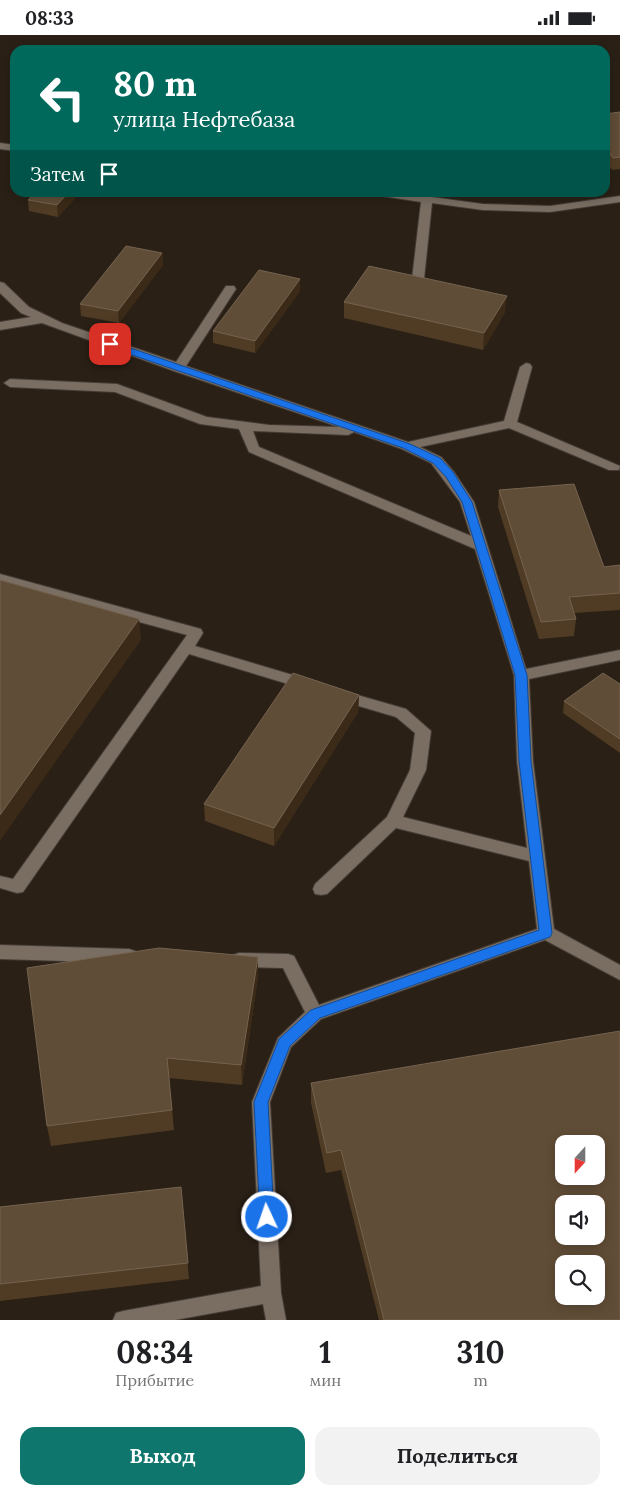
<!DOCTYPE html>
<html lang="ru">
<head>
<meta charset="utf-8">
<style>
	:root { --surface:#fff; --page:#f2f2f2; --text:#202124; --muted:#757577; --accent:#0f766e }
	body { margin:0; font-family:Lora,serif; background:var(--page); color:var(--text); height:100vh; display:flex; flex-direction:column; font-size:19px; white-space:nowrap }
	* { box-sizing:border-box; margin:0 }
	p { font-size:16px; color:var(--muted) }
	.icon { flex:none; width:28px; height:28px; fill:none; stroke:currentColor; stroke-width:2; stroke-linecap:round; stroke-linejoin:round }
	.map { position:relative; height:1285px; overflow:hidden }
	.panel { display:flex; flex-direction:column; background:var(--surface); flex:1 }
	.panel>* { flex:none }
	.top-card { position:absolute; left:10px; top:10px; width:600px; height:152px; border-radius:15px; box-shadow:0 2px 12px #0003; background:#00695c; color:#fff; overflow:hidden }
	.needle { width:32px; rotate:201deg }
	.controls { position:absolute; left:555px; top:1100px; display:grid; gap:10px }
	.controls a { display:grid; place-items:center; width:50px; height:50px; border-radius:10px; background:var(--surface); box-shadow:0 2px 12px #0003; font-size:25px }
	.pin { position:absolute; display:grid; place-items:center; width:42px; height:42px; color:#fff; margin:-21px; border-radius:10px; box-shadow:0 2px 8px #0006 }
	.me { position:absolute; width:55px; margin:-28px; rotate:357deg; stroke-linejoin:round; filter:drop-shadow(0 0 4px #0008) }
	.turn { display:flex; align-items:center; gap:18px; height:105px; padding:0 20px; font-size:22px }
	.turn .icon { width:65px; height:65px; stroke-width:2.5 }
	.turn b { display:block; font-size:35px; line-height:42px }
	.then { display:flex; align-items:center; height:48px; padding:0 20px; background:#0003; gap:10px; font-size:19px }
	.eta { display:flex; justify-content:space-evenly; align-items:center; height:85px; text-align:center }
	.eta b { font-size:30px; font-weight:700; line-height:35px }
	.action { display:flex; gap:10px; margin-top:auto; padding:10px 20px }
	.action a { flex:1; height:58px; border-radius:15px; background:var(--accent); color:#fff; font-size:20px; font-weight:700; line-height:58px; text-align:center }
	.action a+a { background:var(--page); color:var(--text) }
	.status { display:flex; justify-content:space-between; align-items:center; height:35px; padding:0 25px; background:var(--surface); direction:ltr }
	.status svg { height:14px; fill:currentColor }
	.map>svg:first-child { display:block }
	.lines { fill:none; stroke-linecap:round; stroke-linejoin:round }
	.minor-casing { stroke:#443c35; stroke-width:2 }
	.minor { fill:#7a6e63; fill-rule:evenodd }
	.wall { fill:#503c24 }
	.shaded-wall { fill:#3a2a17 }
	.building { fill:#604d37; stroke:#746350; fill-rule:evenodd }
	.route { fill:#1a73e8; stroke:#114b97 }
</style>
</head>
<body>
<div class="status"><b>08:33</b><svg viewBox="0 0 49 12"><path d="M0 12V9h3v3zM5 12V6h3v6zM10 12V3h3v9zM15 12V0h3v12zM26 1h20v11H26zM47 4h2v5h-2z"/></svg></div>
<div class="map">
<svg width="620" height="1285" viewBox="0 0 620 1285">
	<rect width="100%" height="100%" fill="#2a2016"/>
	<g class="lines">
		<defs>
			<path id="minor" d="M0,108L15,110V116L0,114Z
				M376,158H402L483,169L550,171L620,161V167L550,177L483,175L432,168L424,244L418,248L412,244L421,167L382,161Z
				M0,247L4,248L29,272L62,288L176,327L226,251H234L236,254L186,331L408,407L504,386L520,332L526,328L530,329L532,332L517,387L620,431L619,435H609L509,393L420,412L441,422L454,437L474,467L526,634L620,615V625L529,644L533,726L554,894L620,930V945L545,905L321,984L291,1012L270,1067L281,1258L286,1285H266L263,1269L175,1285H113L116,1278L123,1276L261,1251L252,1067L278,1003L305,977L283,933L239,932L233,930L230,925L233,920L239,918L288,919L294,921L319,970L537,894L529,826L396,793L327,859L321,860L315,859L313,854L315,849L387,782L410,735L415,698L396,682L335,664L332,660L335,656L340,655L406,674L431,696L426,735L403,782L527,813L517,726L514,640L475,514L249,417L239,394L200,389L115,357L10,352L4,348L10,344L117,349L207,382L269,390L339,392L174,336L42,288L0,295V287L31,282L21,278L0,258ZM253,396L348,400L354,397L402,414L431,428L460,467L471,501L259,412Z
				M0,539L201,594L203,598L195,611L313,646L316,650L313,654L308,655L189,619L23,857L17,858L0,853V841L13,844L187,600L0,549Z
				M0,910L129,914L135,916L138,921L135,926L129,928L0,924Z"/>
		</defs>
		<use href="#minor" class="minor-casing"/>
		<use href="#minor" class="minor"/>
	</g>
	<path class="wall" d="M620,77V134L612,135L605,123V79Z
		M35,158H76L77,161L58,182L29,176L28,165Z
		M162,218L163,230L119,288L81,281L80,269Z
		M300,256L255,318L213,308V296Z
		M344,267L505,277L483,315L344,283Z
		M499,455L604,532L620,530V575L574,578L576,584L574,601L539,604L498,472Z
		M620,649V718L563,678L564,666Z
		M359,660L358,677L274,811L205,786L204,769Z
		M258,942L242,1050L169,1043L174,1095L51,1111L47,1091Z
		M311,1048L620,1285H379L341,1135L326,1138L311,1068Z
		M181,1152L189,1244L0,1266V1172Z"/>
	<path class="shaded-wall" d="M68,158H76L77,161L58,182L57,170Z
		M162,218L163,230L119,288L118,276Z
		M300,244V256L255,318V306Z
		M507,261L505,277L483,315L484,298Z
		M139,584L141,605L0,806V780Z
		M359,660L358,677L274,811V793Z
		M258,922V942L242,1050L241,1030Z"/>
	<path class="building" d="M620,77V122L613,123L605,110V79Z
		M35,158H68L57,170L28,165Z
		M126,211L162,218L118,276L80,269Z
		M369,231L507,261L484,298L344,267Z
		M259,235L300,244L255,306L213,296Z
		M574,449L604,532L620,530V558L569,562L576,584L541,587L499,455Z
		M0,545L139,584L0,780Z
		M293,638L359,660L274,793L204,769Z
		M603,638L620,649V704L564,666Z
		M159,913L258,922L241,1030L167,1023L172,1075L47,1091L27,933Z
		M620,996V1285H384L341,1115L327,1118L311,1048ZM564,1109H596V1141H564ZM564,1169H596V1201H564ZM564,1229H596V1261H564Z
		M181,1152L188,1228L0,1249V1172Z"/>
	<path class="route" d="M110,306L410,409L440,423L453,437L472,467L527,640L531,726L552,898L550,902L320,983L290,1011L268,1067L274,1182L272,1186L267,1188L262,1186L260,1182L254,1067L279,1004L311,975L539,895L519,726L515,640L462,467L446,442L433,428L403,413L106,311L105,309Z"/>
</svg>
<div class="controls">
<a><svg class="needle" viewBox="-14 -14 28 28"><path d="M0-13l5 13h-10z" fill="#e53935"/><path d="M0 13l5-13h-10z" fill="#757577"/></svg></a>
<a><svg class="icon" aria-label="sound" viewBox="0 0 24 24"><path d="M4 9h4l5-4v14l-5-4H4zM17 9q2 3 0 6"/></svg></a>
<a><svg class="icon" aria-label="search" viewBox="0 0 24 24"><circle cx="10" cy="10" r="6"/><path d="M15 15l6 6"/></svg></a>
</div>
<div class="pin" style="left:110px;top:309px;background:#d93025"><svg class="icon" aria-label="arrive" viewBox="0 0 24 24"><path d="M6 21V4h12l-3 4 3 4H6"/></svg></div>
<svg class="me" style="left:267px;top:1182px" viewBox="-20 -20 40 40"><circle r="17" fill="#1a73e8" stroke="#fff" stroke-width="3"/><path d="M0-11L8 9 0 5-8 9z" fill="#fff"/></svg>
<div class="top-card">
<div class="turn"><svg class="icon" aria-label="left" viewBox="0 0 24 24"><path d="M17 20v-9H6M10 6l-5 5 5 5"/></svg><div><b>80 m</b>улица Нефтебаза</div></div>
<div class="then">Затем<svg class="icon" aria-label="arrive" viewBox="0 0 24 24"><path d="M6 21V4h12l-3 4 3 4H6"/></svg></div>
</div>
</div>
<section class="panel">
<div class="eta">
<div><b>08:34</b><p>Прибытие</p></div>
<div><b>1</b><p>мин</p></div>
<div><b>310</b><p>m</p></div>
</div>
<div class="action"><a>Выход</a><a>Поделиться</a></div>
</section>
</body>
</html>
